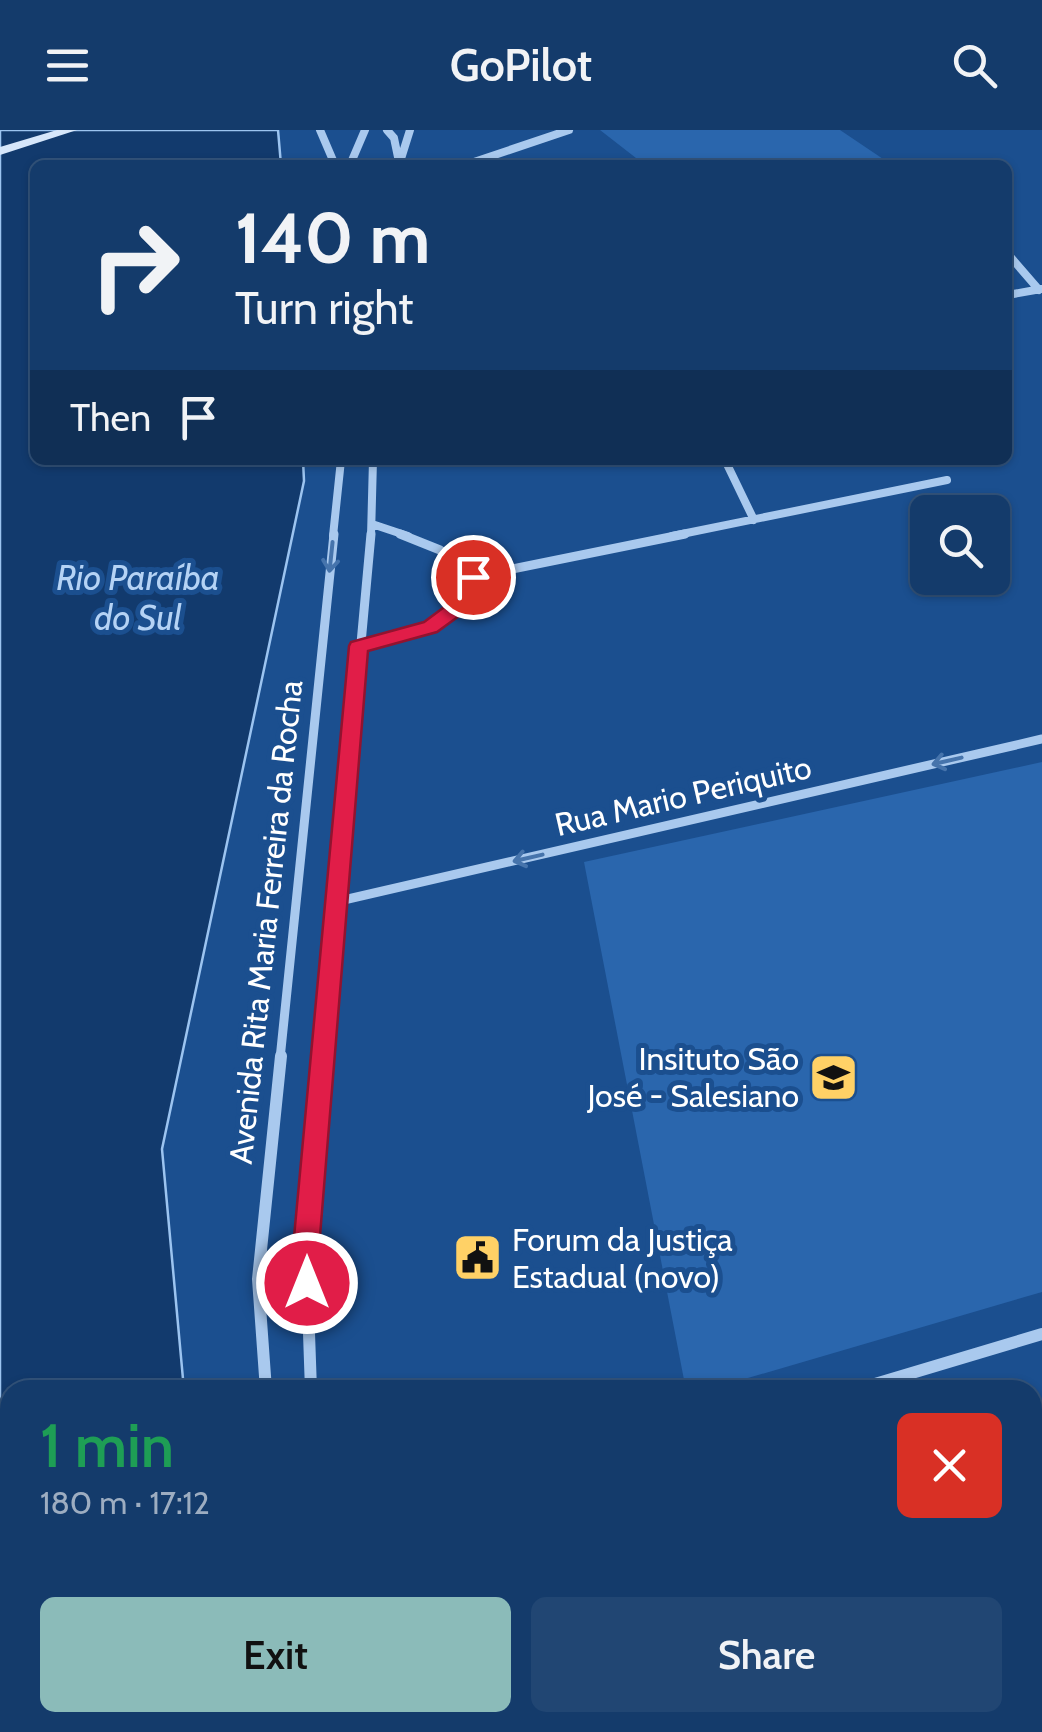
<!DOCTYPE html>
<html lang="en">
<head>
<meta charset="utf-8">
<style>
	:root { --surface:#143b6b; --page:#214673; --text:#f1f3f6; --muted:#9dadc1; --line:#33557e; --accent:#8bbbb9 }
	body { margin:0; font-family:Cabin,sans-serif; background:var(--page); color:var(--text); height:100vh; display:flex; flex-direction:column; font-size:38px; white-space:nowrap }
	* { box-sizing:border-box; margin:0 }
	p { font-size:32px; color:var(--muted) }
	.icon { flex:none; width:55px; height:55px; fill:none; stroke:currentColor; stroke-width:2; stroke-linecap:round; stroke-linejoin:round }
	.map { position:relative; flex:1; overflow:hidden }
	.drawer { position:absolute; left:0px; top:1250px; width:1042px; height:352px; display:flex; flex-direction:column; background:var(--surface); border-radius:30px 30px 0 0; box-shadow:0 2px 8px #0004,0 0 0 2px var(--line) }
	.drawer>* { flex:none }
	.top-card { position:absolute; left:30px; top:30px; width:982px; height:305px; border-radius:15px; box-shadow:0 2px 8px #0004,0 0 0 2px var(--line); background:#143b6b; color:var(--text); overflow:hidden }
	.fabs { position:absolute; left:910px; top:365px; display:grid; gap:20px }
	.fabs a { display:grid; place-items:center; width:100px; height:100px; border-radius:15px; background:var(--surface); box-shadow:0 2px 8px #0004,0 0 0 2px var(--line); font-size:50px }
	.pin { position:absolute; display:grid; place-items:center; width:85px; height:85px; color:#fff; margin:-42px; border:5px solid #fff; border-radius:50%; box-shadow:0 2px 10px #0007 }
	.me { position:absolute; width:110px; margin:-55px; rotate:0deg; stroke-linejoin:round; filter:drop-shadow(0 0 8px #0008) }
	.turn { display:flex; align-items:center; gap:35px; height:210px; padding:0 40px; font-size:45px }
	.turn .icon { width:130px; height:130px; stroke-width:2.5 }
	.turn b { display:block; font-size:70px; line-height:85px }
	.then { display:flex; align-items:center; height:95px; padding:0 40px; background:#0003; gap:20px; font-size:38px }
	.round { display:grid; place-items:center; flex:none; width:105px; height:105px; border-radius:15px; background:var(--page) }
	.overview { display:flex; align-items:center; justify-content:space-between; height:170px; padding:0 40px }
	h1 { font-size:60px; font-weight:600; line-height:75px; color:#1e9e55 }
	.primary-button { display:flex; gap:20px; margin-top:auto; padding:20px 40px }
	.primary-button a { flex:1; height:115px; border-radius:15px; background:var(--accent); color:#111; font-size:40px; font-weight:600; line-height:115px; text-align:center }
	.primary-button a+a { background:var(--page); color:var(--text) }
	header { display:flex; justify-content:space-between; align-items:center; height:130px; padding:0 40px; background:var(--surface); font-size:45px; font-weight:600 }
	.map>svg:first-child { display:block }
	.water { fill:#123a6d; stroke:#9cc4f0; stroke-width:2.5 }
	.building { fill:#2a66ad }
	.lines { fill:none; stroke-linecap:round; stroke-linejoin:round }
	.service { stroke:#a9c9ee; stroke-width:9 }
	.minor-far2 { stroke:#a9c9ee; stroke-width:8 }
	.minor-far1 { stroke:#a9c9ee; stroke-width:9 }
	.minor { stroke:#a9c9ee; stroke-width:12 }
	.secondary { fill:#d6e6fa; fill-rule:evenodd }
	.oneway { stroke:#4674ac }
	.route { fill:#e11d48; stroke:#92132f; stroke-width:2.5 }
	.labels { text-anchor:middle; stroke-width:10; stroke-linejoin:round; paint-order:stroke }
	.street-label { font-size:32px; fill:#fff; stroke:#1b4f8f }
	.poi-label { font-size:32px; fill:#fff; stroke:#1b4f8f; text-anchor:end }
	.water-label { font-size:35px; font-style:italic; fill:#b5d3f5; stroke:#1b4f8f }
</style>
</head>
<body>
<header><svg class="icon" aria-label="menu" viewBox="0 0 24 24"><path d="M4 6h16M4 12h16M4 18h16"/></svg>GoPilot<svg class="icon" aria-label="search" viewBox="0 0 24 24"><circle cx="10" cy="10" r="6"/><path d="M15 15l6 6"/></svg></header>
<div class="map">
<svg width="1042" height="1602" viewBox="0 0 1042 1602">
	<rect width="100%" height="100%" fill="#1b4f8f"/>
	<path class="water" d="M0,0H278L281,35H35V330H303L304,351L162,1019L184,1260H10V1592H214L215,1602H0Z"/>
	<path class="building" d="M600,0H840L892,35H645Z
		M1042,632V1162L707,1260H686L584,732Z"/>
	<g class="lines">
		<path class="service" d="M582,1592L584,1602
			M724,1592L727,1602"/>
		<path class="minor-far2" d="M320,0L335,35
			M387,0L394,8L399,32
			M350,35L365,0
			M399,35L410,0
			M465,35L569,0
			M1008,124L1039,160
			M1008,165L1041,159
			M725,330L754,390
			M372,394L408,406
			M333,406L341,330
			M371,406L373,330
			M672,406L947,350"/>
		<path class="minor-far1" d="M473,447L685,404
			M359,516C409,504 449,496 473,447L440,420L400,404
			M335,772L1042,609
			M280,929L334,404
			M323,929L371,404"/>
		<path class="minor" d="M266,1260L258,1149L281,926
			M311,1260L306,1118L323,926
			M855,1260L1042,1204
			M322,1592L324,1602
			M374,1592L375,1602"/>
		<path class="secondary" d="M57,0H77L0,25V17Z"/>
	</g>
	<defs><path id="oneway-shaft" d="M-6 0H5M1.5-3L5.5 0L1.5 3" fill="none" stroke-width="1.6" stroke-linecap="round" stroke-linejoin="round" transform="scale(2.5)"/></defs>
	<g class="oneway">
		<use href="#oneway-shaft" transform="translate(331 427) rotate(96)"/>
		<use href="#oneway-shaft" transform="translate(947 631) rotate(167)"/>
		<use href="#oneway-shaft" transform="translate(528 728) rotate(167)"/>
	</g>
	<path class="route" d="M473,441L482,447L470,478L437,502L368,521L319,1118L320,1153L317,1162L307,1166L298,1162L293,1118L349,516L351,512L424,492L455,469L466,443Z"/>
	<defs>
		<symbol id="school-square" viewBox="-11 -11 22 22"><rect x="-9" y="-9" width="18" height="18" rx="4" fill="#ffd166" stroke="#1b4f8f"/><path d="M0-5L7-2L0 1L-7-2ZM-4 1L0 2.5L4 1V4Q0 6-4 4Z" fill="#111"/></symbol>
		<symbol id="civic-square" viewBox="-11 -11 22 22"><rect x="-9" y="-9" width="18" height="18" rx="4" fill="#ffd166" stroke="#1b4f8f"/><path d="M-.6-6.5H3V-4.5H.6V-3L4-1V1h2V6H-6V1h2V-1L-.6-3ZM-1.2 2.5V6h2.4V2.5Z" fill="#111"/></symbol>
	</defs>
	<g fill-rule="evenodd">
		<use href="#school-square" x="806" y="920" width="55" height="55"/>
		<use href="#civic-square" x="450" y="1100" width="55" height="55"/>
	</g>
	<g class="labels">
		<g class="street-label">
			<text transform="translate(683 666) rotate(-13)" y="11">Rua Mario Periquito</text>
			<text transform="translate(266 792) rotate(-84)" y="11">Avenida Rita Maria Ferreira da Rocha</text>
		</g>
		<g class="poi-label">
			<text x="799" y="940">Insituto São<tspan x="799" dy="37">José - Salesiano</tspan></text>
			<text x="512" y="1121" text-anchor="start">Forum da Justiça<tspan x="512" dy="37">Estadual (novo)</tspan></text>
		</g>
		<g class="water-label">
			<text x="138" y="460">Rio Paraíba<tspan x="138" dy="40">do Sul</tspan></text>
		</g>
	</g>
</svg>
<div class="fabs">
<a><svg class="icon" aria-label="search" viewBox="0 0 24 24"><circle cx="10" cy="10" r="6"/><path d="M15 15l6 6"/></svg></a>
</div>
<div class="pin" style="left:473px;top:447px;background:#d93025"><svg class="icon" aria-label="arrive" viewBox="0 0 24 24"><path d="M6 21V4h12l-3 4 3 4H6"/></svg></div>
<svg class="me" style="left:307px;top:1153px" viewBox="-20 -20 40 40"><circle r="17" fill="#e11d48" stroke="#fff" stroke-width="3"/><path d="M0-11L8 9 0 5-8 9z" fill="#fff"/></svg>
<div class="top-card">
<div class="turn"><svg class="icon" aria-label="right" viewBox="0 0 24 24"><path d="M7 20v-9h11M14 6l5 5-5 5"/></svg><div><b>140 m</b>Turn right</div></div>
<div class="then">Then<svg class="icon" aria-label="arrive" viewBox="0 0 24 24"><path d="M6 21V4h12l-3 4 3 4H6"/></svg></div>
</div>
<section class="drawer">
<div class="overview"><div><h1>1 min</h1><p>180 m · 17:12</p></div><a class="round" style="background:#d93025;color:#fff"><svg class="icon" aria-label="close" viewBox="0 0 24 24"><path d="M6 6l12 12M18 6L6 18"/></svg></a></div>
<div class="primary-button"><a>Exit</a><a>Share</a></div>
</section>
</div>
</body>
</html>
